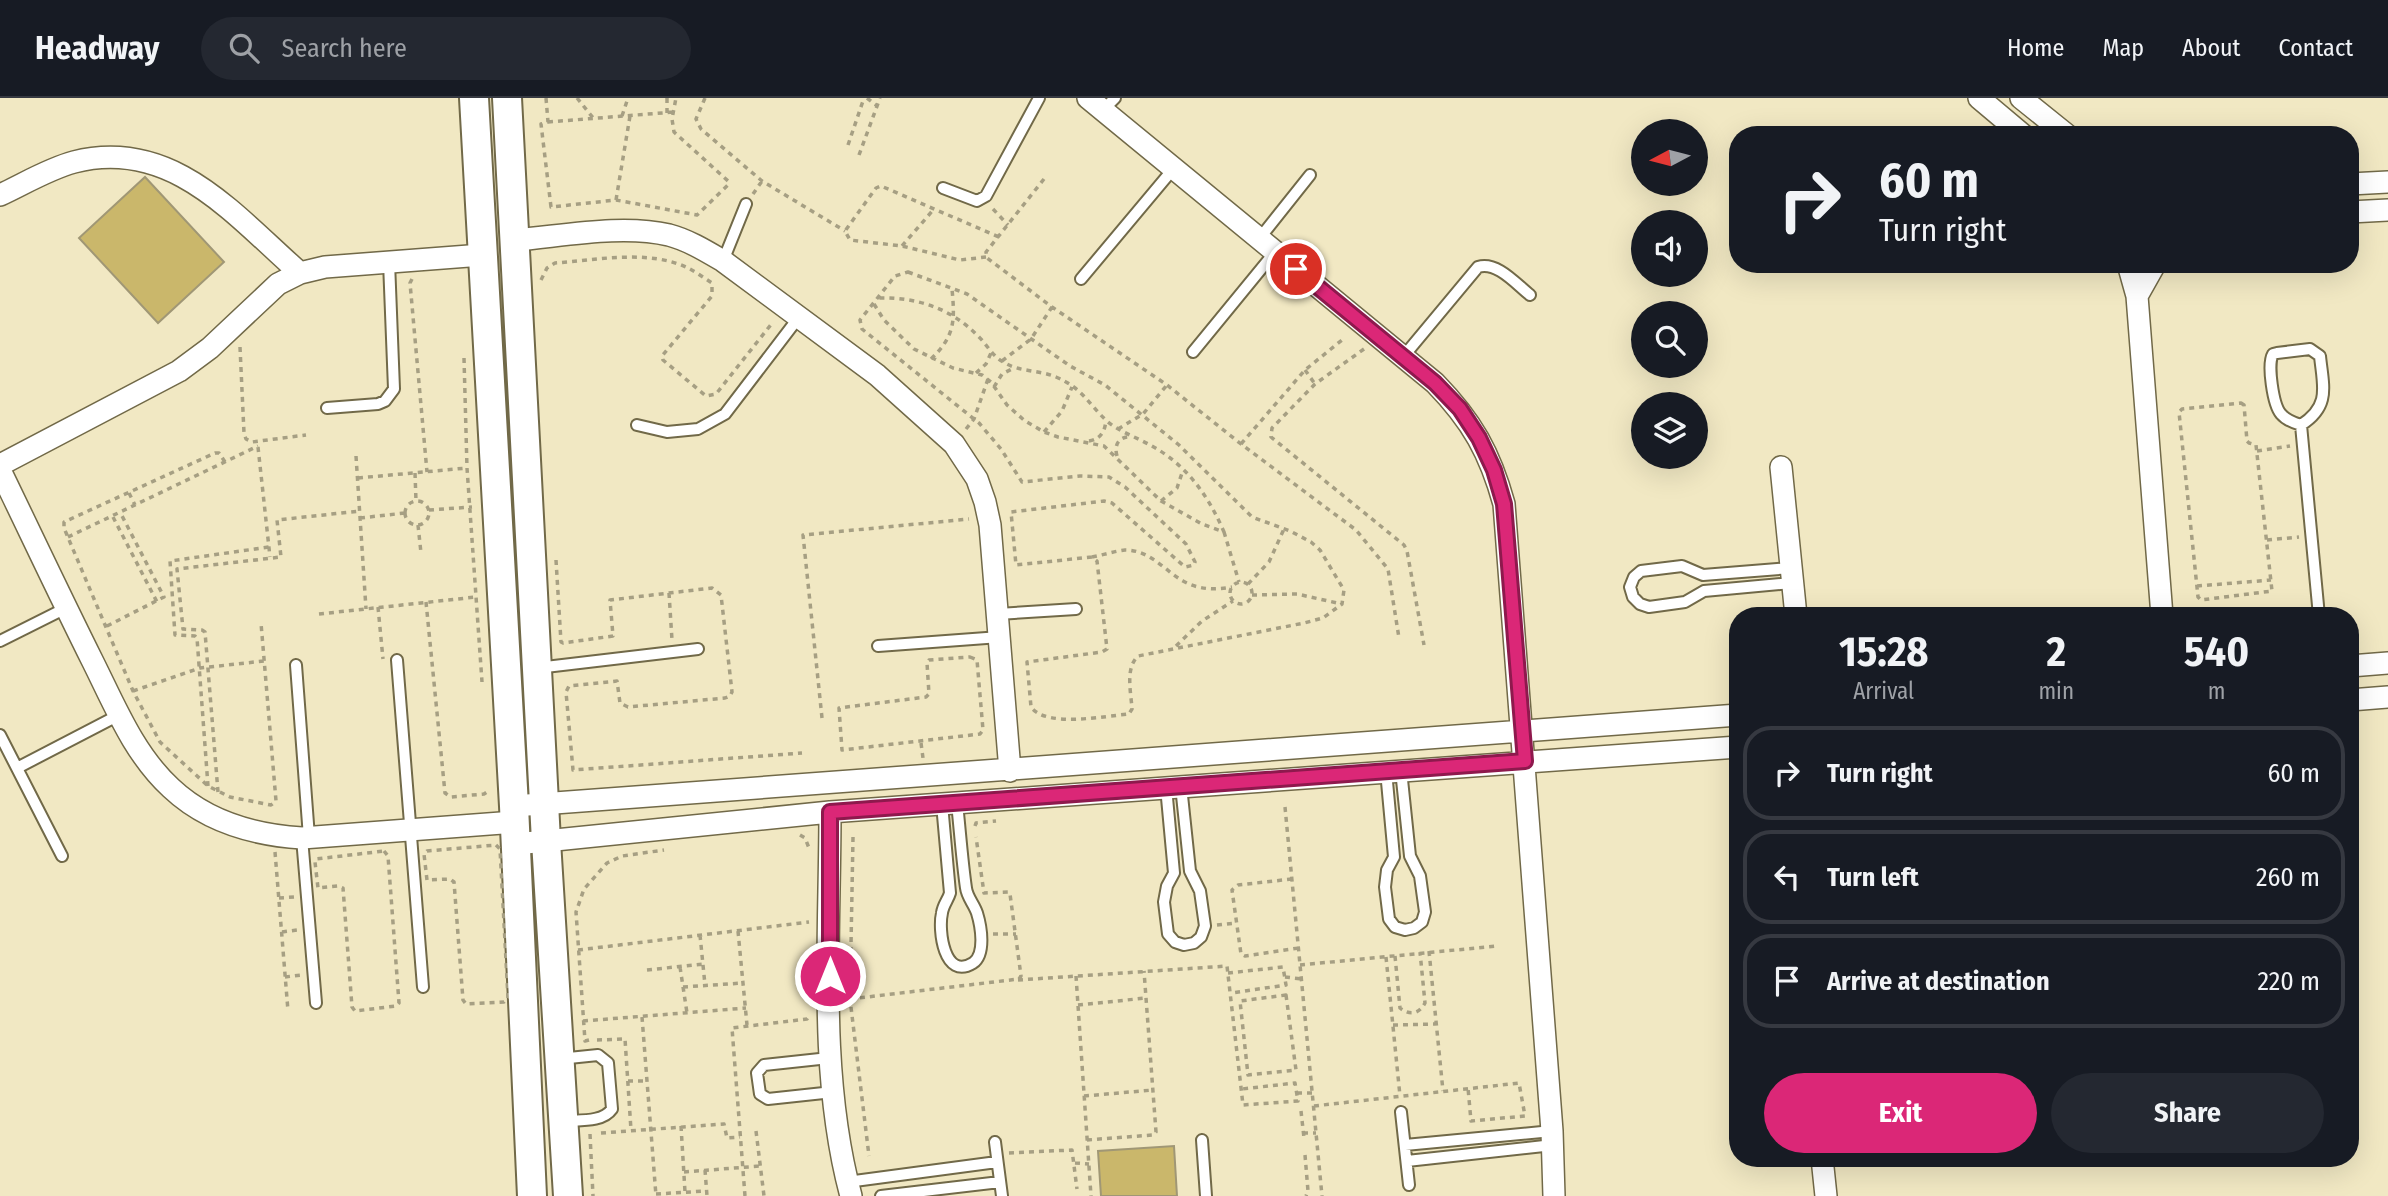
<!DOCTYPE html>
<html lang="en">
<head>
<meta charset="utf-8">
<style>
	:root { --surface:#171b24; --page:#242831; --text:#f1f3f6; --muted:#9ea1a6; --line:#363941; --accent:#db2777 }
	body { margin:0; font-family:"Fira Sans Condensed",sans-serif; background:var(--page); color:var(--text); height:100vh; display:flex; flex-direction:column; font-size:26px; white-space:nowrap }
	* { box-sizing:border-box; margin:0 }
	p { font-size:23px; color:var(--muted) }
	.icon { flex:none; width:38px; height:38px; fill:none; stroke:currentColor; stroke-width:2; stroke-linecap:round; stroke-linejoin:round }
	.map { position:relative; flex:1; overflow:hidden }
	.panel { position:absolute; left:1729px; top:509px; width:630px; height:560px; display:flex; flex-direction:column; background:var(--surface); border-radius:28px; box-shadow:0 7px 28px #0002 }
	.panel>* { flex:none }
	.hud { position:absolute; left:1729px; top:28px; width:630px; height:147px; border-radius:28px; box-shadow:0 7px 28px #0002; background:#171b24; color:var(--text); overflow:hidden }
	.needle { width:46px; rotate:263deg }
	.controls { position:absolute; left:1631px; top:21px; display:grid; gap:14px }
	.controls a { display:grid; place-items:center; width:77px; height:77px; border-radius:50%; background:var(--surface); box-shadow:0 7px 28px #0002; font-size:35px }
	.pin { position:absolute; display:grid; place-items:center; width:60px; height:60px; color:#fff; margin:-30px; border:4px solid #fff; border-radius:50%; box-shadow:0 2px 7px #0007 }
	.me { position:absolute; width:77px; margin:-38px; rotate:0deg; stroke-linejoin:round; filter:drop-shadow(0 0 5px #0008) }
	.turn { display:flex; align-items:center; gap:24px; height:147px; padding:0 35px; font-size:32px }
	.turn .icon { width:91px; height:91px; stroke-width:2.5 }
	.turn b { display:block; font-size:49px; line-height:60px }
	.eta { display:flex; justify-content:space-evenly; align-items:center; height:119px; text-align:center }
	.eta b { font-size:42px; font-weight:700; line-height:49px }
	.action { display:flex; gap:14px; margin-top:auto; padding:14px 35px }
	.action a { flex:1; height:80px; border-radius:42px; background:var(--accent); color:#fff; font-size:28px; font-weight:700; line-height:80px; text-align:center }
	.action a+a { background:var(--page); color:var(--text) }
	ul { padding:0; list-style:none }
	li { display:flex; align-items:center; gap:21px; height:94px; margin:0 14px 10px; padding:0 21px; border:4px solid var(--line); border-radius:28px }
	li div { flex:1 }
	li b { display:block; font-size:26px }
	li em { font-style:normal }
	header { display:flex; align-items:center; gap:42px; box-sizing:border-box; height:98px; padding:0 35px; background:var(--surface); border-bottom:2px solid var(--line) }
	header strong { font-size:33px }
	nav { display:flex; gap:38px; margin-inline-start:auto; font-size:24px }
	.search { width:490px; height:63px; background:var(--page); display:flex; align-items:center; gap:18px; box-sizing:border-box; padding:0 24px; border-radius:38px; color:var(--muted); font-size:26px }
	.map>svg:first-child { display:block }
	.building { fill:#cab76b; stroke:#a09775; stroke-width:2 }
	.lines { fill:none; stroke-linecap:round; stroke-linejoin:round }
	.lane-casing { stroke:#716948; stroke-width:14 }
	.street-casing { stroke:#716948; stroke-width:24 }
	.secondary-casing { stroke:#716948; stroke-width:32 }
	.path { stroke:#a69f83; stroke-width:3.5; stroke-dasharray:5 5; stroke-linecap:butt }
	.lane { stroke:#fff; stroke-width:10 }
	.street { stroke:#fff; stroke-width:21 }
	.secondary { stroke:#fff; stroke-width:28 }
	.route-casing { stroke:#8e194d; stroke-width:18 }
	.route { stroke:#db2777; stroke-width:12 }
</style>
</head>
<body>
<header>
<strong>Headway</strong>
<div class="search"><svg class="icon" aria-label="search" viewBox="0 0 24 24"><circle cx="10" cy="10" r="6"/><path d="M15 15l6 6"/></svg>Search here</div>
<nav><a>Home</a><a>Map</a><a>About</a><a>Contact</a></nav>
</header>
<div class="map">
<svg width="2388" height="1098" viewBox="0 0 2388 1098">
	<rect width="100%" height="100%" fill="#f1e8c3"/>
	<path class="building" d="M145,79L224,164L158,225L79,140Z
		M1174,1048L1177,1098H1101L1098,1053Z"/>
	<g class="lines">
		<defs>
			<path id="lane" d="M1102,13L1115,0
				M943,90L977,103L986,98L1039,0
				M1259,141L1310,77
				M723,163L746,106
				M1081,181L1174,70
				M2310,251L2320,258C2323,288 2331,308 2301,327C2294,325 2286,322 2281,316C2273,307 2267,266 2273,256L2277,255Z
				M1193,254L1275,154
				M1403,259L1478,169C1497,163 1516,186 1530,197
				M327,310L378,306L385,303L394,291L389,164
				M637,327L667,334L698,331L725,316L799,219
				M2301,327L2319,518
				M1791,470L1703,477L1682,468L1641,473L1634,479L1630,489L1633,499L1640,506L1649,509L1685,504L1704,493L1792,485
				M998,516L1076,511
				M0,543L66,510
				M878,548L1000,539
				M397,562L423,889
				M296,567L309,739
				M537,570L698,551
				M0,637L62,758
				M17,670L119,617
				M1386,673L1394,759L1387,772L1385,789L1389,821L1395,829L1405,832L1414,830L1422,824L1425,814L1420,778L1410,758L1401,672
				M1166,689L1174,775L1167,788L1164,804L1168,836L1175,844L1184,847L1194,845L1201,839L1205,828L1200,793L1190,773L1181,688
				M942,706L950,795C948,802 943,807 942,815C938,832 944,883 973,865C986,856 981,828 977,815C974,806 967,799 966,790C962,762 960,733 957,705
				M302,740L316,905
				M829,960L764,967L757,975L760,996L768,1001L833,994
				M559,961L598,957L608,965L612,1011C603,1024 581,1022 566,1023
				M1401,1014L1409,1087
				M1202,1042L1206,1098
				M995,1044L1002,1098
				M1405,1047L1552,1033
				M1407,1063L1553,1047
				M847,1084L997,1064
				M881,1098L1000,1084"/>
			<path id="street" d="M1088,0L1435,285C1472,323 1490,355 1504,406L1552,1033L1554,1098
				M1979,0L2023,37
				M2021,0L2067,37
				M2350,86L2388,84
				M0,97C24,86 48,71 74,64C172,39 234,117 300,175
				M2350,114L2388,112
				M515,142C563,138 622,126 669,137C688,142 706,153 723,163L877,277L954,346L977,381L985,404L990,427L1010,673
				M2128,166L2137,198L2162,518
				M2137,198L2155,166
				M0,367L179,273L210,250L278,186L300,175L325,169L482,157
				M1781,369L1796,518
				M0,372C31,436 61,500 93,564C115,608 134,656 171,690C207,724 254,737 302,740L515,724
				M2350,568L2388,565
				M2350,602L2388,599
				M514,708L1738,617
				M830,714C830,840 818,976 851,1098
				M516,746L830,714L1738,649
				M1822,1060L1826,1098"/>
			<path id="secondary" d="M474,0L514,708L532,1098
				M507,0L546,743L568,1098"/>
		</defs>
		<use href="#lane" class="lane-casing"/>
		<use href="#street" class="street-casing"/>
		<use href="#secondary" class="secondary-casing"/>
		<path class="path" d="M546,0L548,24L541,26L551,109L616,102L697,117L728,87V83L674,34L672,21L676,0
			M577,0L594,21
			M667,0V15
			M705,0L696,21L701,31L762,83L845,133
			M867,0L876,7
			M622,18L628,0
			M548,24L674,14
			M848,47L864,0
			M859,57L880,0
			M1044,81L986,154L987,160L1052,209L1167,287L1241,346L1356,432L1388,471L1399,540
			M753,96L762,83
			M616,102L630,18
			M993,111L1008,127
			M902,148L934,111
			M986,159L960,162L902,148L850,142L845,133L876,90L881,88L999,139
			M908,174L967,196L1070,268L1105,287L1179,347L1252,419L1290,433L1311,444L1320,452L1344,492L1342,506L1323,520L1304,525L1138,558C1125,570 1131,594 1132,611L1129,616C1105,618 1046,630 1031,609L1027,564L1102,554L1107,551L1097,463L1092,459L1016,467L1011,414L1104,403L1112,405L1185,469L1194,467L1195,464L1186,446L1125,389L1109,379L1080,378L1022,384L1001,351L979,325L862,231L860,222L895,178Z
			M412,181L410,185L427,374
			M541,182L547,170L555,165C597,162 649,151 688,170C696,174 704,180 712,185V198L662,258L663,262L706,298L716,296L773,224
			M874,206L884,222L914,251L953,270L982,277L991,284L1007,307L1025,323L1044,334L1058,339L1104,348L1161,403L1202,426L1224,434C1208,397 1186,366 1150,347C1136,339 1120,334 1108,324C1088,306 1084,291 1056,279C1040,272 1020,274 1005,265C993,259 988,248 979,239C951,210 917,199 878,200
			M240,249L244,335L246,341L252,344L306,337
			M1364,251L1315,286L1272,330L1271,339L1404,447L1407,453L1424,547
			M464,260L467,370L482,584
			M931,261C955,238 955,223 952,191
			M1002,263L1031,241L1052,209
			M1305,272L1315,286
			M976,275L986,266L991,255
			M994,289L1002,276L1014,270
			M2241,305L2244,307L2247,343L2249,345L2256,347L2272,493L2201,502L2198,499L2179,314L2182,311Z
			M966,331L974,321L988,281
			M1118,331L1143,316L1167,287
			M1044,334L1062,313L1072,289
			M1089,343C1101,341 1105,333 1106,322
			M1241,346L1305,272L1342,242
			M258,349L270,459
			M2257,353L2290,348
			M356,358L366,511
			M1117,358C1114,348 1118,339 1129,339
			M225,364L219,355H215L64,424V430L133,593L160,644L208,688L230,699L271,707L276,703L261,525
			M415,375L416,403
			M358,380L467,370
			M129,395L135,407
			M1161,403L1177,390L1183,372
			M405 415a12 12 0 1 1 24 0a12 12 0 1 1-24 0Z
			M429,412L472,409
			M113,419L157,504
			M360,420L405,415
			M418,427L421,455
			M1224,434L1239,484
			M68,439L258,348
			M2267,442L2299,439
			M1092,459C1103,457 1115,453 1125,452C1150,452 1164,472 1183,483C1199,492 1215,492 1232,489
			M556,462L561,544L563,545L613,538L610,502L712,490L721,497L732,594L730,598L725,600L628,609L620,605L617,583L569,588L566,594L573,672L802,655
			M1230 495a11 11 0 1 1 22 0a11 11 0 1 1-22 0Z
			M1248,486L1269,464L1284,431
			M2197,488L2271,482
			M669,495L672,542
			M1252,497L1297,496L1342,506
			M426,504L445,695L451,699L484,696L490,692
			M378,509L383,561
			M319,516L476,499
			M107,528L164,499L120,414
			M1176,548L1202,523L1233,503
			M970,559L977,562L983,632L980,636L842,652L839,610L926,599L929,596L927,565L929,562Z
			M133,593L200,570L264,563
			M822,620L803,437L969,421
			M921,645L923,660
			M208,688L197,540L195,538L175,537L170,463L269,449
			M218,694L205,534L202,532L183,531L177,471L281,459L277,422L360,413
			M1285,709L1322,1098
			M975,728L976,725L996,723
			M800,737L805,740L809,750
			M853,739L850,901L869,1058
			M496,747L500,751L508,900L504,904L466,906L463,902L454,784L450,781L427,782L424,756L427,753Z
			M384,753L388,758L399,905L396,908L355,913L352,909L343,790L338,788L318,790L315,764L316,761Z
			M275,754L288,913
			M1292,781L1238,787L1232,792L1241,856L1245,858L1299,850
			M279,800L294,799
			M1217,827L1236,825
			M738,833L747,927
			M282,834L297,832
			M993,836H1016
			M700,837L705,887
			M578,852L809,824
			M1429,853L1443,993
			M1395,858L1400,910C1410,918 1419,916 1425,905L1420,854
			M1386,859L1400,998
			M1300,867L1497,848
			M680,869L687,915
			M647,872L703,866
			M1228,875L1283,869L1286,887L1231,895
			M1076,878L1091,1098
			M285,879L301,877
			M1285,879L1302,881
			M1018,882L1227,868L1243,1007L1298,1003L1295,985L1242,991
			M683,889L743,885
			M1286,897L1296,972L1248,977L1240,903Z
			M850,901L1019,881L1021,878L1010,796L1009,794L984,795L976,739
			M1078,907L1146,900
			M642,919L656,1098
			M583,923L746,910
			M1393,927L1436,926
			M589,942L585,943L576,814L584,791L607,765L622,758L664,752
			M597,942L625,941L631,1032
			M628,983H647
			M1297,995H1312
			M1084,998L1153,992
			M1314,1008L1519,985L1525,1018L1471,1023L1468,990
			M1301,1013L1304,1040
			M681,1028L685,1094
			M756,1033L764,1098
			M601,1035L724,1026L727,1040L740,1039
			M1303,1035H1316
			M590,1036L593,1098
			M1087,1042L1153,1037L1156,1034L1144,873
			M1009,1055L1072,1052L1077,1091
			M1305,1057L1308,1093L1306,1098
			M1075,1065L1089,1066
			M705,1072L707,1098
			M684,1074L760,1068
			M656,1096L706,1093
			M745,1098L732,930L807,921L809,918"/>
		<use href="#lane" class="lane"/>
		<use href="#street" class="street"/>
		<use href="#secondary" class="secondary"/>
	</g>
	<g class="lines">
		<defs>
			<path id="route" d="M830,878V714L1525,663L1504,406L1494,372L1479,340L1460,311L1435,285L1296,171"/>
		</defs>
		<use href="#route" class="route-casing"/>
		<use href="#route" class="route"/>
	</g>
</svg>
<div class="controls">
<a><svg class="needle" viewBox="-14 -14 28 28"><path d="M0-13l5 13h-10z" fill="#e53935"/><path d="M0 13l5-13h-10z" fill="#9ea1a6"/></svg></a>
<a><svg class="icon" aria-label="sound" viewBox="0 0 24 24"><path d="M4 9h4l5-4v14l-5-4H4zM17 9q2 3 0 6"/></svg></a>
<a><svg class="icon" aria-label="search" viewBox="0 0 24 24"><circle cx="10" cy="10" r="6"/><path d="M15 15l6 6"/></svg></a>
<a><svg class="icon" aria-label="layers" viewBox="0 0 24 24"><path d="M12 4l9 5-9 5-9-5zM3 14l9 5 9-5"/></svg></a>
</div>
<div class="pin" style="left:1296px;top:171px;background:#d93025"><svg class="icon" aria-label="arrive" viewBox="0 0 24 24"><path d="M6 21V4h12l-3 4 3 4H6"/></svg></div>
<svg class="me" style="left:830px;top:878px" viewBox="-20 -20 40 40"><circle r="17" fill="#db2777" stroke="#fff" stroke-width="3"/><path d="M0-11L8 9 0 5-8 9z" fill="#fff"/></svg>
<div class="hud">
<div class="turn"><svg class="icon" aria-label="right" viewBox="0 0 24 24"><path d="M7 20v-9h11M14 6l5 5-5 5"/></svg><div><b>60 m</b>Turn right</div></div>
</div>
<section class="panel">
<div class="eta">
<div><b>15:28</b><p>Arrival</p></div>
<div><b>2</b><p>min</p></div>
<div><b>540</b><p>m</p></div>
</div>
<ul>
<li><svg class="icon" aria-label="right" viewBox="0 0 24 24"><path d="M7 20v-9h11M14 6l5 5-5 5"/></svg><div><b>Turn right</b></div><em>60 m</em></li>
<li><svg class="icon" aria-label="left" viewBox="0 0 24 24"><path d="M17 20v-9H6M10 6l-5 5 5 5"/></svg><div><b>Turn left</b></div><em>260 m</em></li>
<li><svg class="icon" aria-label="arrive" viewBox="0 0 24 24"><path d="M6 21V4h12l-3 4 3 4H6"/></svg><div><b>Arrive at destination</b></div><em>220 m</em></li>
</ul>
<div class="action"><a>Exit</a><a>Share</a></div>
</section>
</div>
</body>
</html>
